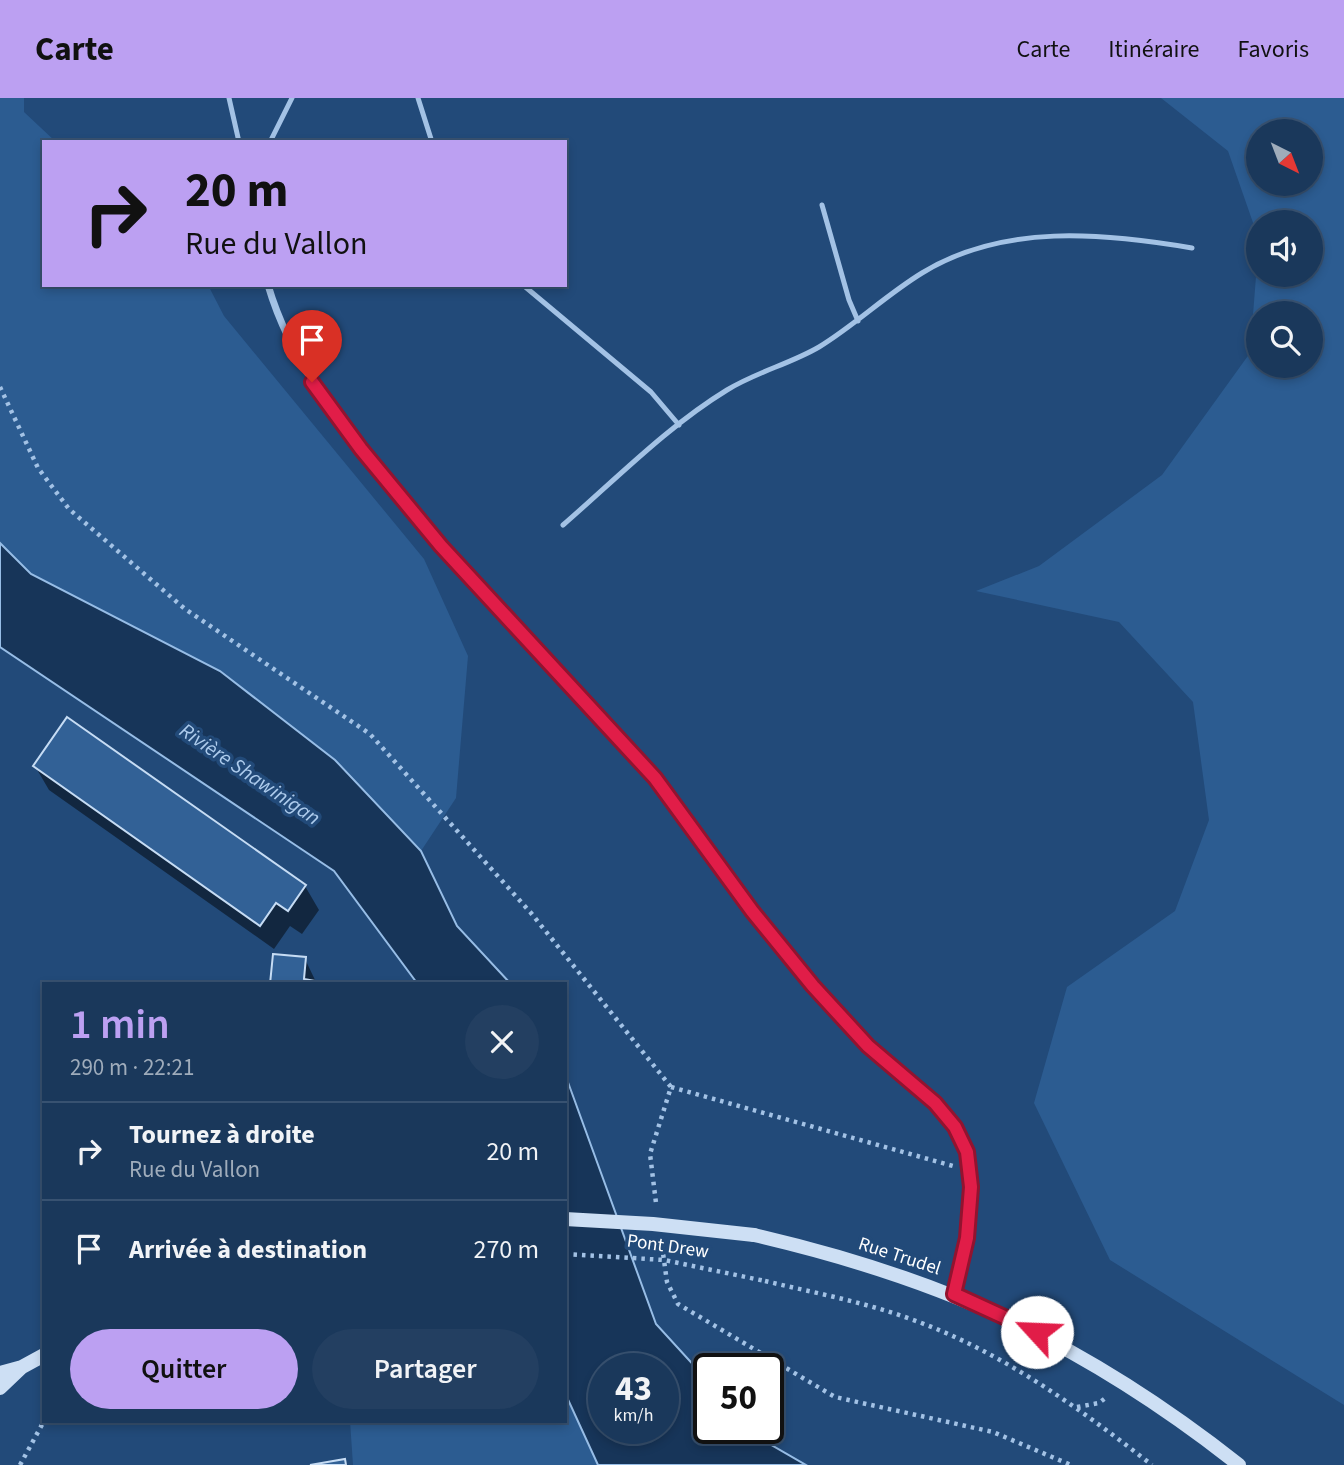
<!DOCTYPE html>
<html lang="fr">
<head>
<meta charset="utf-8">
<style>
	:root { --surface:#1a385b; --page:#233f61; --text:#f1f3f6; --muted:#9facbb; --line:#385271; --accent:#bca0f2 }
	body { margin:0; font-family:"Source Sans 3",sans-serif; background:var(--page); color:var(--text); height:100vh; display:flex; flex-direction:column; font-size:26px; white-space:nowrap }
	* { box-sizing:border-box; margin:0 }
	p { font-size:23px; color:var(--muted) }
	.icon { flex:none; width:38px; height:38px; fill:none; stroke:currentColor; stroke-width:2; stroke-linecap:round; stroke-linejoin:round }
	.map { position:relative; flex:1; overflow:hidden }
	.side { position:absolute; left:42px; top:884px; width:525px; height:441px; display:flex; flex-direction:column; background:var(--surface); border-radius:0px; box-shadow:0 4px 10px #0003,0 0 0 2px var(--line) }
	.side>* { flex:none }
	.guide { position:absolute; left:42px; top:42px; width:525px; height:147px; border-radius:0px; box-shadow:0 4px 10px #0003,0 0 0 2px var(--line); background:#bca0f2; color:#111; overflow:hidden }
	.needle { width:46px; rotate:138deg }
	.buttons { position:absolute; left:1246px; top:21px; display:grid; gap:14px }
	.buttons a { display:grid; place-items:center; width:77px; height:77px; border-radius:50%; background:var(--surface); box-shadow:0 4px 10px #0003,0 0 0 2px var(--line); font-size:35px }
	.speed { position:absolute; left:588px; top:1255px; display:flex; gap:14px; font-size:35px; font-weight:700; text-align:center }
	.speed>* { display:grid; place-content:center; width:91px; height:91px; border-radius:50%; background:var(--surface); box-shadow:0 4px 10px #0003,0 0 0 2px var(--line); line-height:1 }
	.speed small { font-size:18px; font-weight:400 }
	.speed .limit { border:4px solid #111; border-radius:10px; background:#fff; color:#111 }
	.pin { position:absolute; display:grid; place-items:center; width:60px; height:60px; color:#fff; margin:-72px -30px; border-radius:50% 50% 50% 0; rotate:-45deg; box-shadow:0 0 7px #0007 }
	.pin .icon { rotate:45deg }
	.me { position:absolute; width:77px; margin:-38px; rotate:295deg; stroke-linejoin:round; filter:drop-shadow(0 0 5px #0008) }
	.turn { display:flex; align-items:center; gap:24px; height:147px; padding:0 28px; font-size:32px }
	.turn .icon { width:91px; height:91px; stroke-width:2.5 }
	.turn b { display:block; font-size:49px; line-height:60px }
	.round { display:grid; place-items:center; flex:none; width:74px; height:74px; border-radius:37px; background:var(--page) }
	.summary { display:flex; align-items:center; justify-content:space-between; height:119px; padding:0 28px }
	h1 { font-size:42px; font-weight:600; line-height:52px; color:var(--accent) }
	.cta { display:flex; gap:14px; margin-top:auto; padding:14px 28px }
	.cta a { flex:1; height:80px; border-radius:42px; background:var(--accent); color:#111; font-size:28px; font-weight:600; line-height:80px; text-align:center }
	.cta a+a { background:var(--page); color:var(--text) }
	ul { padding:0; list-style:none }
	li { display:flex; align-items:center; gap:21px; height:98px; padding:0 28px; border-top:2px solid var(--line) }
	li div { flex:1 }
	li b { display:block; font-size:26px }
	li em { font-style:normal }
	header { display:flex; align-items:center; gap:42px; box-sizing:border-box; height:98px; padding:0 35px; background:var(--accent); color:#111 }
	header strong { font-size:33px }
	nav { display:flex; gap:38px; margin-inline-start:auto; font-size:24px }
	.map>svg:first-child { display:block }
	.green { fill:#2c5c91; fill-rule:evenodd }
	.water { fill:#173559; stroke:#97bde6; stroke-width:2; fill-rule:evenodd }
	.shadow { fill:#0007 }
	.building { fill:#326196; stroke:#c6dcf4; stroke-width:2 }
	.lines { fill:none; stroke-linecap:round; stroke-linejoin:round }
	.path { stroke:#a3c2e5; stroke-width:4.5; stroke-dasharray:3.5 5; stroke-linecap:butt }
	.lane { stroke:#a3c2e5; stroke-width:5 }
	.street { stroke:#a3c2e5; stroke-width:7 }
	.secondary { stroke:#cddff4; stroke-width:14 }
	.path-bridge { stroke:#a3c2e5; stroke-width:4.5; stroke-dasharray:3.5 5; stroke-linecap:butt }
	.secondary-bridge { stroke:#cddff4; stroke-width:14 }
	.route-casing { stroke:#92132f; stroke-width:18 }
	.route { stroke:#e11d48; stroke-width:12 }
	.labels { text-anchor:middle; stroke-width:7; stroke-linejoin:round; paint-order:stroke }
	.street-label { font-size:19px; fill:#fff; stroke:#224a79 }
	.water-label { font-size:21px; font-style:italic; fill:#aecced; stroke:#224a79 }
</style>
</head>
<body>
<header>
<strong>Carte</strong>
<nav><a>Carte</a><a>Itinéraire</a><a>Favoris</a></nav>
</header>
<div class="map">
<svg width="1344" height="1367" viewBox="0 0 1344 1367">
	<rect width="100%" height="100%" fill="#224a79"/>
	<path class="green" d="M0,0H24V14L56,44H44V187H208L224,218L424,461L468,558L456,700L421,753L335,662L220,573L31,476L0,445Z
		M1161,0H1344V1307L1110,1162L1034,1005L1067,889L1175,813L1209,722L1193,604L1119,524L976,493L1039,468L1162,377L1250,255L1258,153V177H1311V124H1258V139L1228,53ZM1258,33H1311V86H1258ZM1258,215H1311V268H1258Z
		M565,1295L598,1367H353L350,1323H565Z"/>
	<path class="water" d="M0,445L31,476L220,573L335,662L421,753L457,828L510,885H417L334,773L0,549Z
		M565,976L656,1226L709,1284V1330H751L761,1341L806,1367H598L565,1295ZM604,1270H663V1330H604Z"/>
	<path class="shadow" d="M35,668L305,788L319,812L302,836L290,828L274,851L49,692Z
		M305,861L316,884L332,886H272Z"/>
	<path class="building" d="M67,619L306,787L288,813L276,805L260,828L33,668Z
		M273,856L306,859L304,881L332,886H270Z
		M345,1361L346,1367H310Z"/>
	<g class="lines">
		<path class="path" d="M0,289L38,370L69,411L185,511L370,636L531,815L671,989L650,1056L656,1105
			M671,989L953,1068
			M662,1148L667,1184L678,1206L835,1299L993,1334L1071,1367
			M765,1183C811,1194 859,1203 905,1219C998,1251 1075,1307 1152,1367
			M1077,1309L1099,1305L1108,1298
			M20,1367L44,1323"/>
		<path class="lane" d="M229,0L239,44
			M418,0L432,44
			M270,44L292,0
			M822,107L849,202L858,223
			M523,187L651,294L679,327
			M563,427C616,381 668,328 727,292C756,274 790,266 819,249C855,227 886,197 922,175C1003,125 1103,135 1192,150"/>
		<path class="street" d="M268,187C291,266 343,329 394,391C446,455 501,517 557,578C589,612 623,644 653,679C712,746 756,824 816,891C837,914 858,939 881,960C910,987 948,1008 964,1046C983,1093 966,1150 954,1196"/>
		<path class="secondary" d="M754,1137C945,1181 1084,1245 1239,1367
			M0,1275L22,1269L44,1257
			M0,1290L21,1270"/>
		<path class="path-bridge" d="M565,1156L664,1162L765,1183"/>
		<path class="secondary-bridge" d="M565,1121L653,1126L754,1137"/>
	</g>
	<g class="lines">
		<defs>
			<path id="route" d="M312,284L361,351L441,448L655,680L752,813L813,888L868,948L935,1005L955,1029L967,1054L971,1089L967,1140L954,1196L1037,1234"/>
		</defs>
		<use href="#route" class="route-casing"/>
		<use href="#route" class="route"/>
	</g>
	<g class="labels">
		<g class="street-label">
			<text transform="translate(668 1147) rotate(8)" y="7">Pont Drew</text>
			<text transform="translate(900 1157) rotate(18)" y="7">Rue Trudel</text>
		</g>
		<g class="water-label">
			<text transform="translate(250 676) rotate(34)" y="7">Rivière Shawinigan</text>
		</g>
	</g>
</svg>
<div class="buttons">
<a><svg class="needle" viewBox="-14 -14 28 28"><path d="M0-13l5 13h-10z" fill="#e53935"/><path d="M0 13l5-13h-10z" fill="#9facbb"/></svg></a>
<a><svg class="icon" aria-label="sound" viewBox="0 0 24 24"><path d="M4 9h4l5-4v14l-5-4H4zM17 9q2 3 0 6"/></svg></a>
<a><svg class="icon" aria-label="search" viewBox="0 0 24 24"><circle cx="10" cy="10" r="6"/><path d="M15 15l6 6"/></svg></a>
</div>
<div class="speed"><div>43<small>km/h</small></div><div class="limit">50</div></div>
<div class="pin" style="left:312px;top:284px;background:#d93025"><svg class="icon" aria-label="arrive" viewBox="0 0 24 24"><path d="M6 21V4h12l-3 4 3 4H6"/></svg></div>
<svg class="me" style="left:1037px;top:1234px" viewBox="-20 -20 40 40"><circle r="19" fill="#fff"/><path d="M0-13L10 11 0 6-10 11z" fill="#e11d48"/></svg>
<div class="guide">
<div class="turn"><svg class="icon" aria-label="right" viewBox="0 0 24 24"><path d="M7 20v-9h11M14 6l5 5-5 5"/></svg><div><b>20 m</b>Rue du Vallon</div></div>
</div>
<section class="side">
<div class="summary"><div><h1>1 min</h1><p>290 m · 22:21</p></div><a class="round"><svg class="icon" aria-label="close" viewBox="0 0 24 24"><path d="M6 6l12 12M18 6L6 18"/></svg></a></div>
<ul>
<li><svg class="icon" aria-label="right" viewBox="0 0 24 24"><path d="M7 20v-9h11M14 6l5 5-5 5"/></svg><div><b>Tournez à droite</b><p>Rue du Vallon</p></div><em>20 m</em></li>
<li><svg class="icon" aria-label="arrive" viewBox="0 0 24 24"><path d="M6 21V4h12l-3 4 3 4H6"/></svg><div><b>Arrivée à destination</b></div><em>270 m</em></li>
</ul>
<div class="cta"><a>Quitter</a><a>Partager</a></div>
</section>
</div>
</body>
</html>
